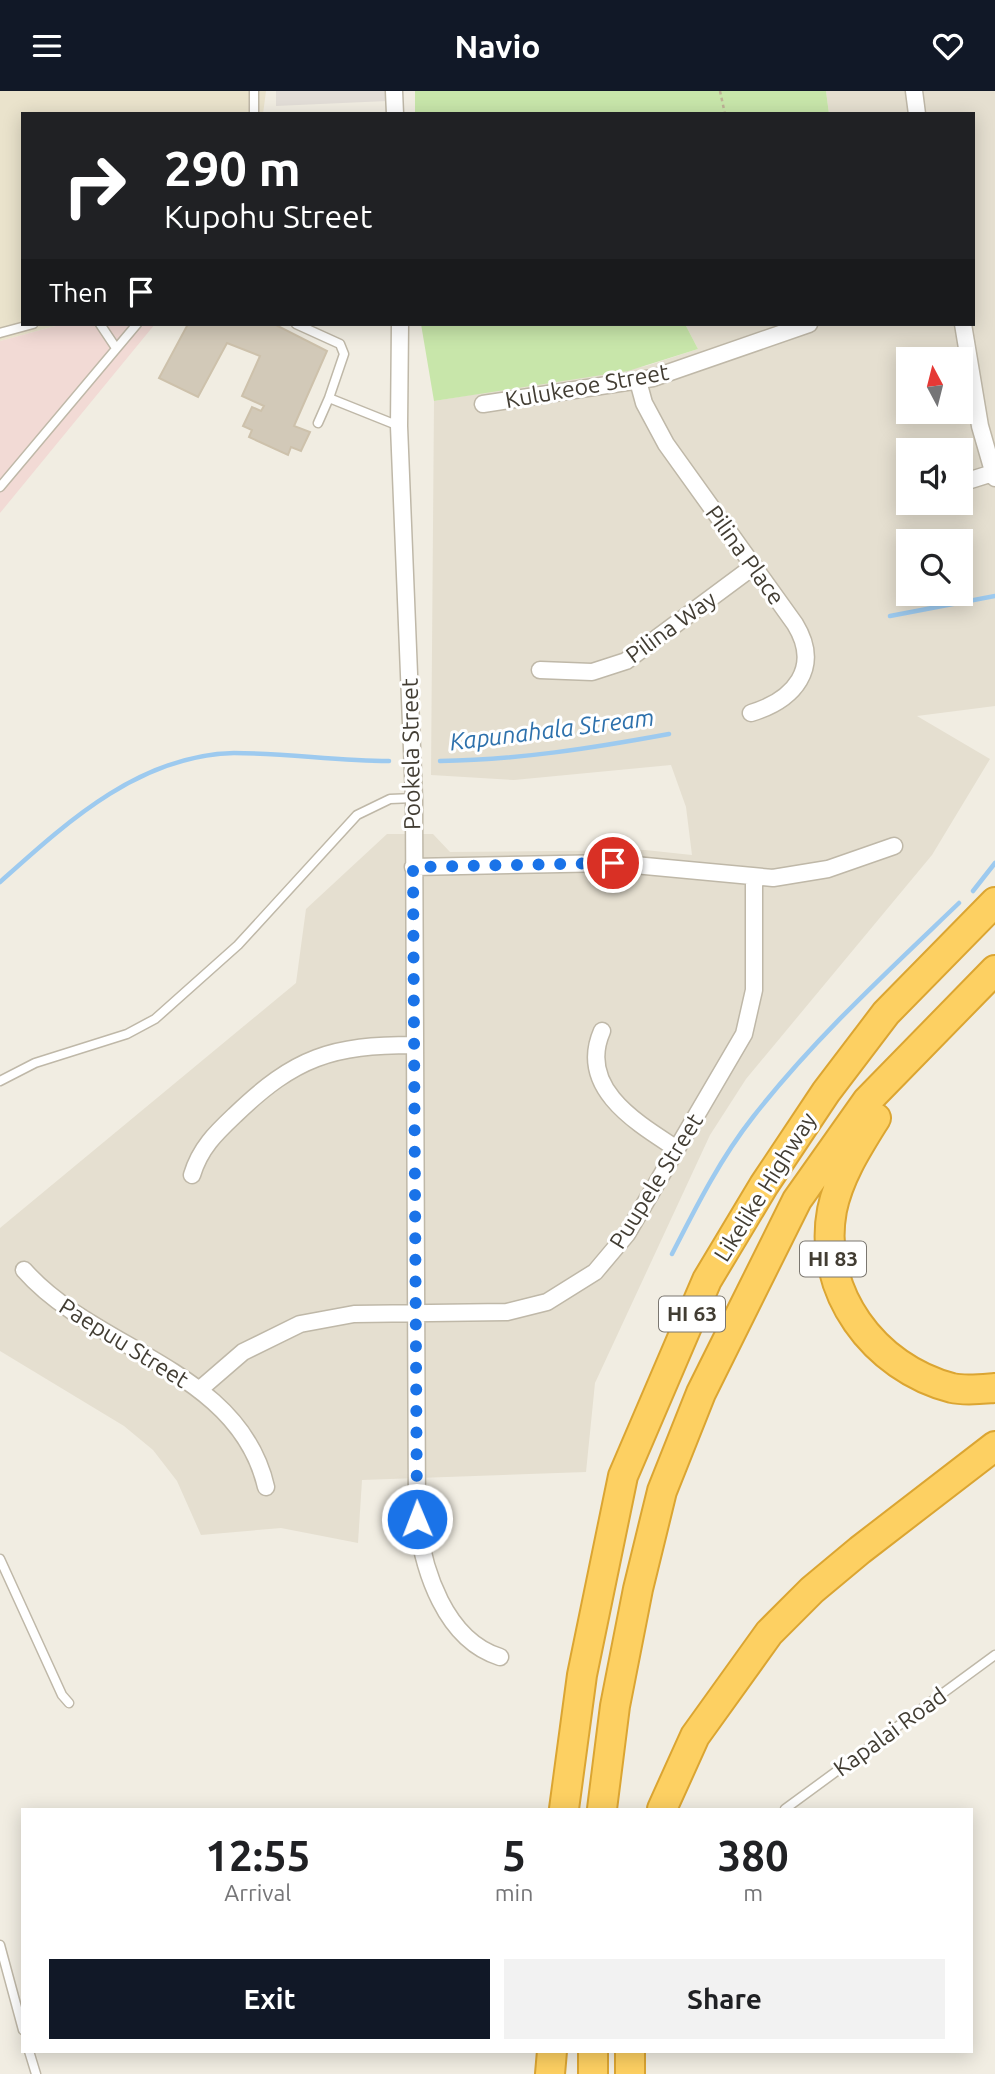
<!DOCTYPE html>
<html lang="en">
<head>
<meta charset="utf-8">
<style>
	:root { --surface:#fff; --page:#f2f2f2; --text:#202124; --muted:#757577; --accent:#111827 }
	body { margin:0; font-family:Ubuntu,sans-serif; background:var(--page); color:var(--text); height:100vh; display:flex; flex-direction:column; font-size:26px; white-space:nowrap }
	* { box-sizing:border-box; margin:0 }
	p { font-size:23px; color:var(--muted) }
	.icon { flex:none; width:38px; height:38px; fill:none; stroke:currentColor; stroke-width:2; stroke-linecap:round; stroke-linejoin:round }
	.map { position:relative; flex:1; overflow:hidden }
	.drawer { position:absolute; left:21px; top:1717px; width:952px; height:245px; display:flex; flex-direction:column; background:var(--surface); border-radius:0px; box-shadow:0 4px 18px #0003 }
	.drawer>* { flex:none }
	.top-card { position:absolute; left:21px; top:21px; width:954px; height:214px; border-radius:0px; box-shadow:0 4px 18px #0003; background:#202124; color:#fff; overflow:hidden }
	.needle { width:46px; rotate:353deg }
	.fabs { position:absolute; left:896px; top:256px; display:grid; gap:14px }
	.fabs a { display:grid; place-items:center; width:77px; height:77px; border-radius:0px; background:var(--surface); box-shadow:0 4px 18px #0003; font-size:35px }
	.pin { position:absolute; display:grid; place-items:center; width:60px; height:60px; color:#fff; margin:-30px; border:4px solid #fff; border-radius:50%; box-shadow:0 2px 7px #0007 }
	.me { position:absolute; width:77px; margin:-38px; rotate:359deg; stroke-linejoin:round; filter:drop-shadow(0 0 5px #0008) }
	.turn { display:flex; align-items:center; gap:24px; height:147px; padding:0 28px; font-size:32px }
	.turn .icon { width:91px; height:91px; stroke-width:2.5 }
	.turn b { display:block; font-size:49px; line-height:60px }
	.then { display:flex; align-items:center; height:66px; padding:0 28px; background:#0003; gap:14px; font-size:26px }
	.eta { display:flex; justify-content:space-evenly; align-items:center; height:119px; text-align:center }
	.eta b { font-size:42px; font-weight:700; line-height:49px }
	.cta { display:flex; gap:14px; margin-top:auto; padding:14px 28px }
	.cta a { flex:1; height:80px; border-radius:0px; background:var(--accent); color:#fff; font-size:28px; font-weight:700; line-height:80px; text-align:center }
	.cta a+a { background:var(--page); color:var(--text) }
	header { display:flex; justify-content:space-between; align-items:center; height:91px; padding:0 28px; background:var(--accent); color:#fff; font-size:32px; font-weight:700 }
	.map>svg:first-child { display:block }
	.residential { fill:#e5dfd0; fill-rule:evenodd }
	.industrial { fill:#e3ded8 }
	.education { fill:#eae3cc }
	.medical { fill:#f2dad5 }
	.green { fill:#c8e6aa }
	.lines { fill:none; stroke-linecap:round; stroke-linejoin:round }
	.stream { stroke:#9dcaef; stroke-width:4.5 }
	.building { fill:#d2c9b8; stroke:#cdc1ab; stroke-width:2 }
	.lane-casing { stroke:#bfb8a8; stroke-width:11 }
	.street-casing { stroke:#bfb8a8; stroke-width:19 }
	.highway-casing { stroke:#dba532; stroke-width:32 }
	.path { stroke:#beb296; stroke-width:2.5; stroke-dasharray:3.5 3.5; stroke-linecap:butt }
	.lane { stroke:#fff; stroke-width:8 }
	.street { stroke:#fff; stroke-width:16 }
	.highway { stroke:#fdd062; stroke-width:28 }
	.route { stroke:#1a73e8; stroke-width:12; stroke-dasharray:0 21.6 }
	.labels { text-anchor:middle; stroke-width:6; stroke-linejoin:round; paint-order:stroke }
	.shield { fill:#fff; stroke:#7b7770; stroke-width:2 }
	.shield-label { font-size:21px; font-weight:bold; fill:#423d33 }
	.street-label { font-size:23px; fill:#423d33; stroke:#fff }
	.water-label { font-size:24px; font-style:italic; fill:#2e71ac; stroke:#fff }
</style>
</head>
<body>
<header><svg class="icon" aria-label="menu" viewBox="0 0 24 24"><path d="M4 6h16M4 12h16M4 18h16"/></svg>Navio<svg class="icon" aria-label="heart" viewBox="0 0 24 24"><path d="M12 20l-8-8c-3-5 5-10 8-4 3-6 11-1 8 4z"/></svg></header>
<div class="map">
<svg width="995" height="1983" viewBox="0 0 995 1983">
	<rect width="100%" height="100%" fill="#f1ede2"/>
	<path class="residential" d="M826,0H995V615L917,625L990,668L932,764L746,988L710,1044L595,1292L586,1381L362,1389L358,1452L281,1437L201,1444L177,1390L153,1359L124,1335L0,1260V1137L296,892L306,818L387,743H433L450,761L645,759L692,764L686,716L671,674L514,689L431,684L434,310L646,275L698,258L685,233H973V23H829ZM908,268H961V320H908ZM908,359H961V411H908ZM908,450H961V502H908Z"/>
	<path class="industrial" d="M276,0H387V10L276,15Z"/>
	<path class="education" d="M0,0H266L263,23H23V233H63L0,250Z"/>
	<path class="medical" d="M63,233H155L0,422V250Z"/>
	<path class="green" d="M415,0H826L829,23H415Z
		M421,233H685L698,258L628,280L434,310Z"/>
	<g class="lines">
		<path class="stream" d="M890,525L995,505
			M440,670C517,669 593,657 669,643
			M0,791C66,732 139,664 234,662C286,662 337,670 389,670
			M973,800L995,772
			M672,1163C696,1116 720,1068 753,1026C814,948 887,881 959,812"/>
	</g>
	<path class="building" d="M188,233H274L327,260L294,335L310,341L301,360L291,356L288,364L249,346L252,339L243,335L252,316L261,320L264,315L242,305L260,265L227,252L198,306L159,287Z"/>
	<g class="lines">
		<defs>
			<path id="lane" d="M254,23V0
				M100,233L116,257
				M296,233L340,253L344,263L329,307L399,335
				M0,242L33,233
				M318,332L329,307
				M0,396L137,233
				M0,990L35,972L127,943L155,928L238,854L357,724L390,708L414,707
				M0,1468L62,1604L69,1612
				M785,1718L995,1564
				M0,1854L23,1939
				M29,1960L36,1983"/>
			<path id="street" d="M394,0L395,23
				M914,0L917,23
				M400,233L399,335L414,707L417,1428C423,1479 445,1549 500,1566
				M963,233L980,335L995,387
				M638,290L644,312L666,353L795,533C822,577 794,609 751,622
				M483,313L653,287L809,233
				M961,392L993,382
				M540,579L592,581L626,570L754,475
				M413,776L613,772L773,787L828,778L894,755
				M602,940C577,997 637,1032 677,1058
				M192,1084C200,1057 216,1042 235,1024C295,966 332,954 414,954
				M24,1179C95,1260 239,1278 266,1396
				M199,1299L243,1261L300,1233L354,1223L507,1221L547,1211L595,1181L627,1143L744,943L754,899V787"/>
			<path id="highway" d="M876,1027C858,1056 839,1085 832,1119C817,1200 874,1277 952,1297C965,1300 982,1298 995,1297
				M564,1718L582,1584L623,1385L707,1189L764,1094L826,1001L886,922L995,811
				M602,1718L615,1615L638,1498L662,1400L701,1302L797,1109L867,1010L995,879
				M662,1718L695,1645L769,1542L812,1499L860,1459L995,1355
				M593,1960V1983
				M550,1983L552,1960
				M630,1983V1960"/>
		</defs>
		<use href="#lane" class="lane-casing"/>
		<use href="#street" class="street-casing"/>
		<use href="#highway" class="highway-casing"/>
		<path class="path" d="M720,0L725,23"/>
		<use href="#lane" class="lane"/>
		<use href="#street" class="street"/>
		<use href="#highway" class="highway"/>
	</g>
	<g class="lines">
		<path class="route" d="M417,1428L413,776L613,772"/>
	</g>
	<g class="labels">
		<g class="shield">
			<rect x="800" y="1150.5" width="66" height="35" rx="5"/>
			<rect x="659" y="1205.5" width="66" height="35" rx="5"/>
		</g>
		<g class="shield-label">
			<text x="833" y="1175">HI 83</text>
			<text x="692" y="1230">HI 63</text>
		</g>
		<g class="street-label">
			<text transform="translate(587 295) rotate(-10)" y="8">Kulukeoe Street</text>
			<text transform="translate(745 464) rotate(54)" y="8">Pilina Place</text>
			<text transform="translate(671 536) rotate(-36)" y="8">Pilina Way</text>
			<text transform="translate(411 663) rotate(-91)" y="8">Pookela Street</text>
			<text transform="translate(656 1090) rotate(-58)" y="8">Puupele Street</text>
			<text transform="translate(765 1096) rotate(-58)" y="8">Likelike Highway</text>
			<text transform="translate(124 1252) rotate(32)" y="8">Paepuu Street</text>
			<text transform="translate(890 1641) rotate(-36)" y="8">Kapalai Road</text>
		</g>
		<g class="water-label">
			<text transform="translate(552 639) rotate(-7)" y="8">Kapunahala Stream</text>
		</g>
	</g>
</svg>
<div class="fabs">
<a><svg class="needle" viewBox="-14 -14 28 28"><path d="M0-13l5 13h-10z" fill="#e53935"/><path d="M0 13l5-13h-10z" fill="#757577"/></svg></a>
<a><svg class="icon" aria-label="sound" viewBox="0 0 24 24"><path d="M4 9h4l5-4v14l-5-4H4zM17 9q2 3 0 6"/></svg></a>
<a><svg class="icon" aria-label="search" viewBox="0 0 24 24"><circle cx="10" cy="10" r="6"/><path d="M15 15l6 6"/></svg></a>
</div>
<div class="pin" style="left:613px;top:772px;background:#d93025"><svg class="icon" aria-label="arrive" viewBox="0 0 24 24"><path d="M6 21V4h12l-3 4 3 4H6"/></svg></div>
<svg class="me" style="left:417px;top:1428px" viewBox="-20 -20 40 40"><circle r="17" fill="#1a73e8" stroke="#fff" stroke-width="3"/><path d="M0-11L8 9 0 5-8 9z" fill="#fff"/></svg>
<div class="top-card">
<div class="turn"><svg class="icon" aria-label="right" viewBox="0 0 24 24"><path d="M7 20v-9h11M14 6l5 5-5 5"/></svg><div><b>290 m</b>Kupohu Street</div></div>
<div class="then">Then<svg class="icon" aria-label="arrive" viewBox="0 0 24 24"><path d="M6 21V4h12l-3 4 3 4H6"/></svg></div>
</div>
<section class="drawer">
<div class="eta">
<div><b>12:55</b><p>Arrival</p></div>
<div><b>5</b><p>min</p></div>
<div><b>380</b><p>m</p></div>
</div>
<div class="cta"><a>Exit</a><a>Share</a></div>
</section>
</div>
</body>
</html>
